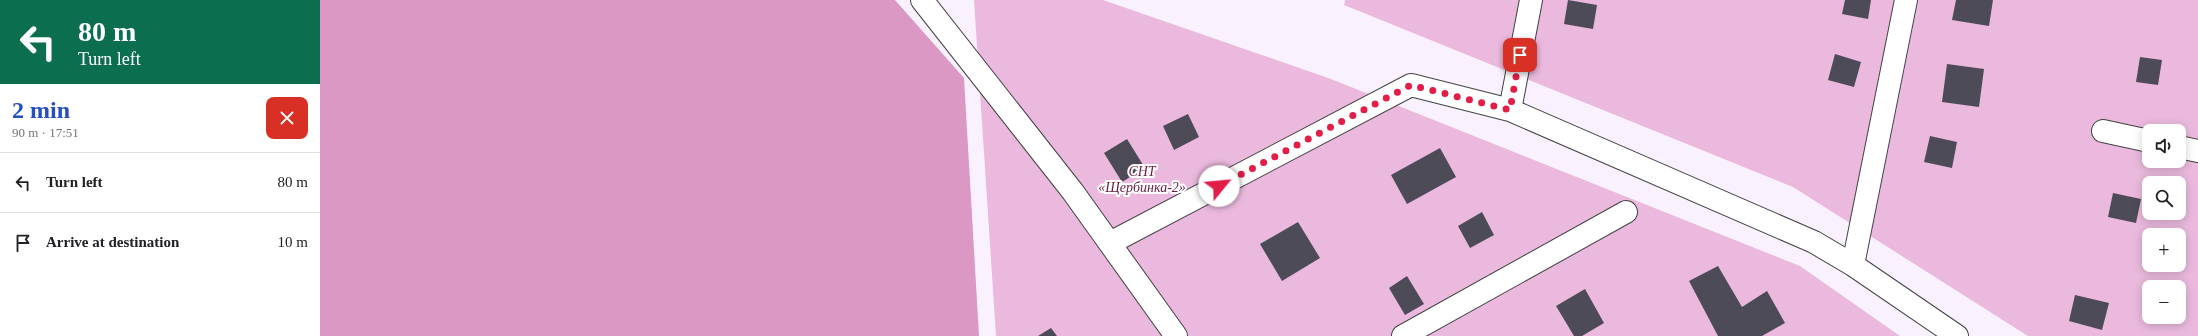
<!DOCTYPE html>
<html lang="en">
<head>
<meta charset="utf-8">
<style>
	:root { --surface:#fff; --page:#f2f2f2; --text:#202124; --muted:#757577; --line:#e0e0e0; --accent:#244ec2 }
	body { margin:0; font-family:"Times New Roman",serif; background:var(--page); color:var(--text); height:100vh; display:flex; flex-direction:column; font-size:15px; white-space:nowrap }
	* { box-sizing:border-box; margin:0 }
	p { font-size:13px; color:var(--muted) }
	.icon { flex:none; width:22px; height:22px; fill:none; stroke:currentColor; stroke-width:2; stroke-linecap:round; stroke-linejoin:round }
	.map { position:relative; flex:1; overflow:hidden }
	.sheet { display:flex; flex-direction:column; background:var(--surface); width:320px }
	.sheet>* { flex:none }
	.banner { background:#0b6e4f; color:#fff; overflow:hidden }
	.controls { position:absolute; left:1822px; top:124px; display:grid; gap:8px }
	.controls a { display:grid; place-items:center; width:44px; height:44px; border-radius:8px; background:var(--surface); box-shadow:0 2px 10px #0003; font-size:20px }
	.pin { position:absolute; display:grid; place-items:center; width:34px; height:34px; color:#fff; margin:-17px; border-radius:8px; box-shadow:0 2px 6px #0006 }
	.me { position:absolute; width:44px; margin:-22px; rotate:62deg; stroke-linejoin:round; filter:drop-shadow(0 0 3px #0008) }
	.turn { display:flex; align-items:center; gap:14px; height:84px; padding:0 12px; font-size:18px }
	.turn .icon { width:52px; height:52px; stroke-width:2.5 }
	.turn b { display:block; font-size:28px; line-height:34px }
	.round { display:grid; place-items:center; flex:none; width:42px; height:42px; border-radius:8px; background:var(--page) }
	.overview { display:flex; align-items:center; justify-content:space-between; height:68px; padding:0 12px }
	h1 { font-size:24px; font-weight:600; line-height:30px; color:var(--accent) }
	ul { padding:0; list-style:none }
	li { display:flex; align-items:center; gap:12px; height:60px; padding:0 12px; border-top:1px solid var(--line) }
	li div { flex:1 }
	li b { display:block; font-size:15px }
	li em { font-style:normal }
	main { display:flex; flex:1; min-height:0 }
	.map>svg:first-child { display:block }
	.green { fill:#eab9dd; fill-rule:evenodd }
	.forest { fill:#db98c5 }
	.building { fill:#4d4b58 }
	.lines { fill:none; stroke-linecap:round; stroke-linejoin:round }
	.minor-casing { stroke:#424242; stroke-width:24 }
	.minor { stroke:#fff; stroke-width:22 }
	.route { stroke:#e11d48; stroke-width:7; stroke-dasharray:0 12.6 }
	.labels { text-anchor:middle; stroke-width:4; stroke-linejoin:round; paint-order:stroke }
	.park-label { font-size:14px; font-style:italic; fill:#681d3d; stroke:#fff }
</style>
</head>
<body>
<main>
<section class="sheet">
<div class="banner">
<div class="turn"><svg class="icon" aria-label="left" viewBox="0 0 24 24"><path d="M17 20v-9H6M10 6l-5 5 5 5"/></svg><div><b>80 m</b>Turn left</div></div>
</div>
<div class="overview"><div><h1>2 min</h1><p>90 m · 17:51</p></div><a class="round" style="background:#d93025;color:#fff"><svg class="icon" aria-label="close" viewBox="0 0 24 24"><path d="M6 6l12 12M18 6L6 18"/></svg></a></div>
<ul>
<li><svg class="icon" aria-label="left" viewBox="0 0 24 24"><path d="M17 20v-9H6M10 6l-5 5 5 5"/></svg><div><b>Turn left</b></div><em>80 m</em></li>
<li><svg class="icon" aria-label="arrive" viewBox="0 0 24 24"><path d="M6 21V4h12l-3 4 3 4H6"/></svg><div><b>Arrive at destination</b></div><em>10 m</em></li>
</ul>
</section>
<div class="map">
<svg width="1878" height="336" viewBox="0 0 1878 336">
	<rect width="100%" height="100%" fill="#f9f1ff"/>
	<path class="green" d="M654,0H783L1011,79L1480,266L1580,336H676Z
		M1025,0H1878V336H1708L1473,187L1024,5ZM1829,131H1859V161H1829ZM1829,183H1859V213H1829ZM1829,235H1859V265H1829ZM1829,287H1859V317H1829Z"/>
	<path class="forest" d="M0,0H575L644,78L659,336H0Z"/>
	<path class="building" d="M1248,0L1277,5L1273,29L1244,24Z
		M1525,0H1551L1548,19L1522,14Z
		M1636,0H1673L1669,26L1632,20Z
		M1515,54L1541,62L1534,87L1508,80Z
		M1820,57L1842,60L1838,85L1816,82Z
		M1627,64L1664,69L1659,107L1622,102Z
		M868,114L879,137L854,150L843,126Z
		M1610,136L1637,142L1632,168L1604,162Z
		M807,139L825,168L802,182L784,153Z
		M1120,148L1136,177L1087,204L1071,175Z
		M1793,193L1821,199L1816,223L1788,217Z
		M1162,212L1174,235L1150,248L1138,226Z
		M978,222L1000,258L962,281L940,244Z
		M1398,266L1422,307L1447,291L1465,323L1442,336H1398L1369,281Z
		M1087,276L1104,304L1085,315L1069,288Z
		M1265,289L1284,323L1262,336H1254L1236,306Z
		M1755,295L1789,303L1782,330L1749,321Z
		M731,328L737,336H718Z"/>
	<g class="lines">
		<defs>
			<path id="minor" d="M602,0L753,192L856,336
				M1190,110L1211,0
				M1783,131L1829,141
				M1859,147L1878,151
				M790,243L1091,85L1190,110L1494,242L1533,265L1637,336
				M1533,265L1586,0
				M1083,336L1306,212"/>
		</defs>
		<use href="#minor" class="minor-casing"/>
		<use href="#minor" class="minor"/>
	</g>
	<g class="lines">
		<path class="route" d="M899,186L1091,85L1190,110L1200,55"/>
	</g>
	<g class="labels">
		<g class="park-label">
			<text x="822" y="176">СНТ<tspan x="822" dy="16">«Щербинка-2»</tspan></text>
		</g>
	</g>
</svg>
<div class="controls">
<a><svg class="icon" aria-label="sound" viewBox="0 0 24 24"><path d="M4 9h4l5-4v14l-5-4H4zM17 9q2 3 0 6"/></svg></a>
<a><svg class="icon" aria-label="search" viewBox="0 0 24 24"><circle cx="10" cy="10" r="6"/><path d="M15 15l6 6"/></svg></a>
<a>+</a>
<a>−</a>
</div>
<div class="pin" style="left:1200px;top:55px;background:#d93025"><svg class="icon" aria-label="arrive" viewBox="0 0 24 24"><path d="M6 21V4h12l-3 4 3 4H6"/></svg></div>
<svg class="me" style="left:899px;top:186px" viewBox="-20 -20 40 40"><circle r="19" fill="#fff"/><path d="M0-13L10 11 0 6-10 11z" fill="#e11d48"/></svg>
</div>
</main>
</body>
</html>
